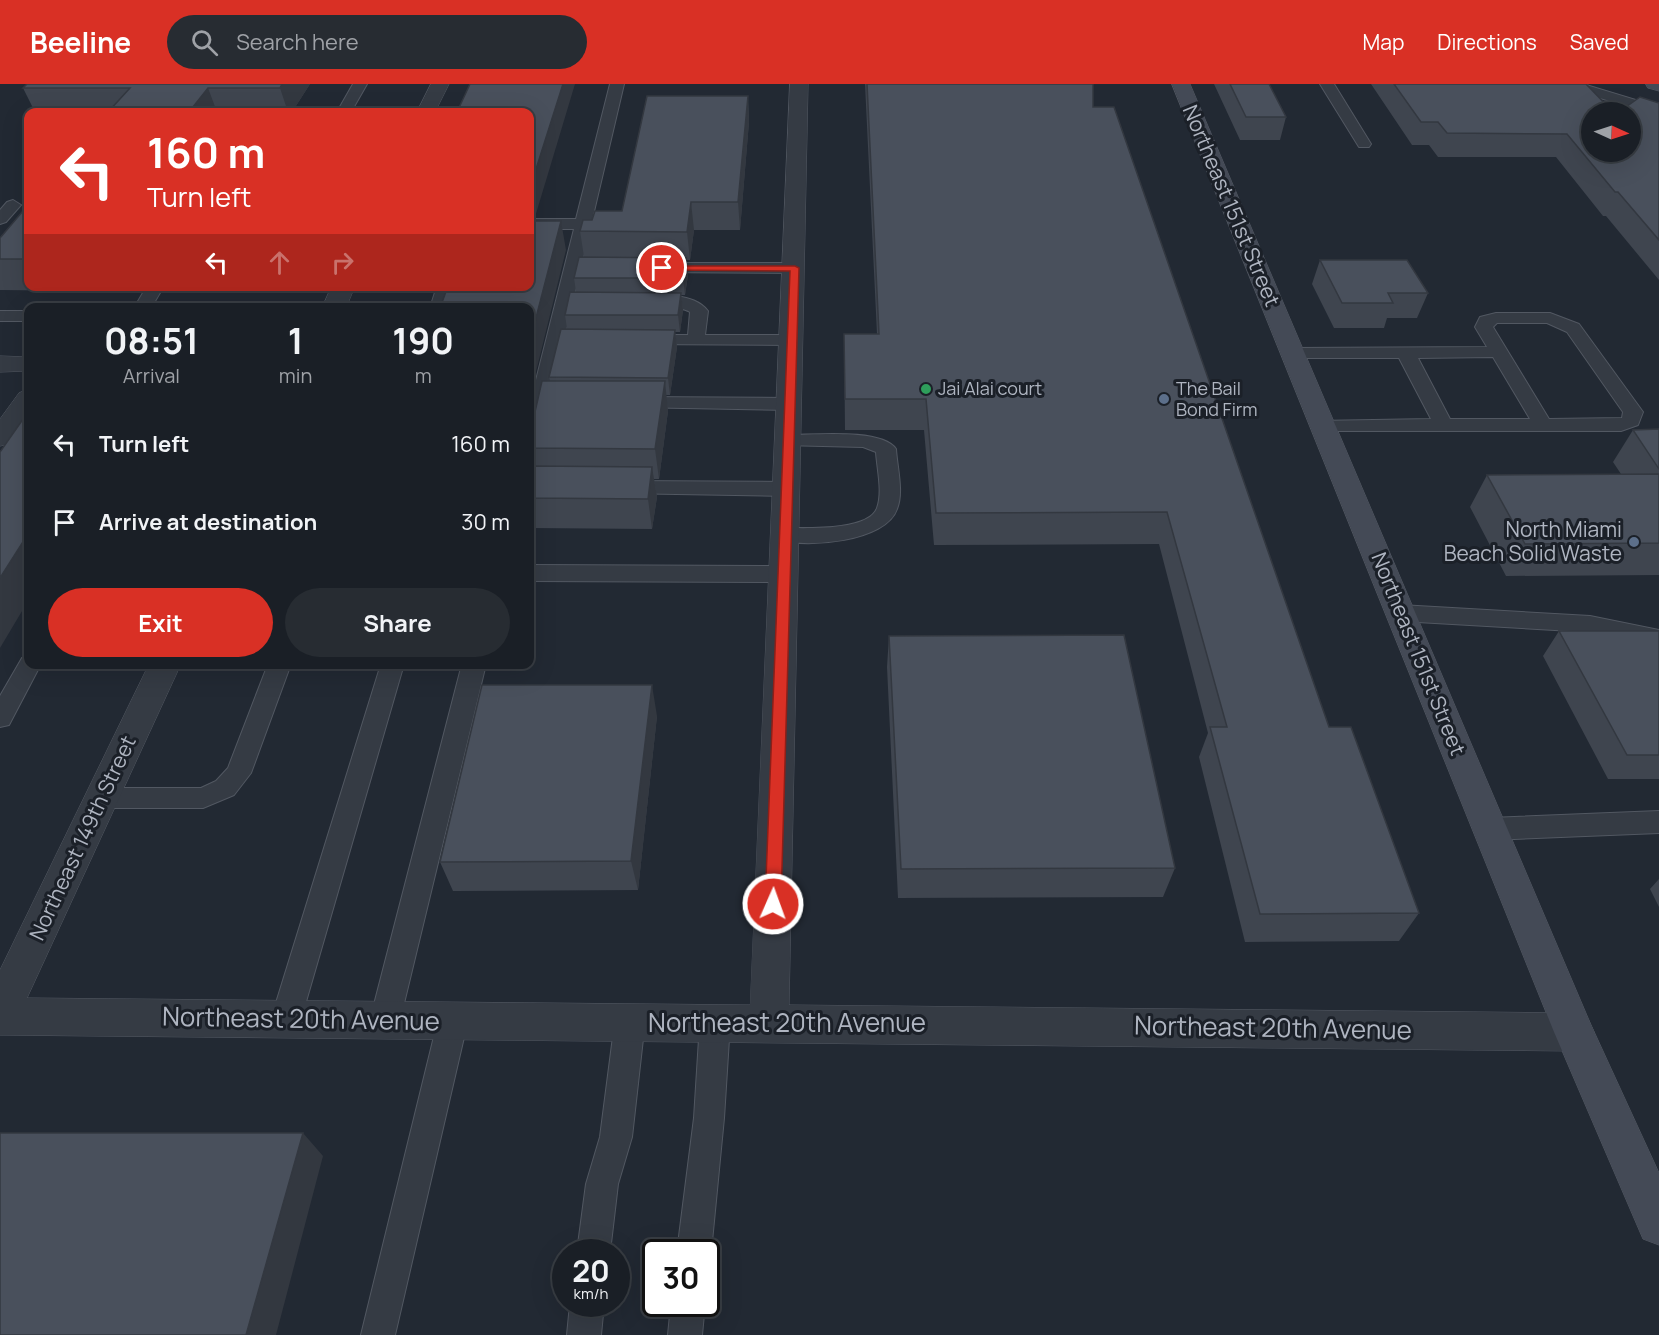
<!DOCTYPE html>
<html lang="en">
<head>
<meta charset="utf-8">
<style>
	:root { --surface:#1a1f26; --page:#272c32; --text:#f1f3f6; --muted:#9fa2a7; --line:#383d43; --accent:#d93025 }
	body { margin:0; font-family:Manrope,sans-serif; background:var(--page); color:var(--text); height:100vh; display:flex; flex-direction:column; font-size:22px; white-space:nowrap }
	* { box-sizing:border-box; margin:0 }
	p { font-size:20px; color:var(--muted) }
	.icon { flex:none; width:33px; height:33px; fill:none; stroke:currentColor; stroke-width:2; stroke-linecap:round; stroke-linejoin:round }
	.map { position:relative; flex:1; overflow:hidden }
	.panel { position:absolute; left:24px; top:219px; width:510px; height:366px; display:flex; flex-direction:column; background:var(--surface); border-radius:12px; box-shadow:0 6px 24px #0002,0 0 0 2px var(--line) }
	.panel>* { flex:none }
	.hud { position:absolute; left:24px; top:24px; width:510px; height:183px; border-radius:12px; box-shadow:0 6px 24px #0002,0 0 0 2px var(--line); background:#d93025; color:#fff; overflow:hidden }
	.needle { width:39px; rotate:93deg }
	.controls { position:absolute; left:1581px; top:18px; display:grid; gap:12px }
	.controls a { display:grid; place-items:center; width:60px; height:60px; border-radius:50%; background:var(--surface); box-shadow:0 6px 24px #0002,0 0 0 2px var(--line); font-size:30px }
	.speed { position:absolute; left:552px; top:1155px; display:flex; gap:12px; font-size:30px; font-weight:700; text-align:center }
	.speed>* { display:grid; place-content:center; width:78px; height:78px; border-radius:50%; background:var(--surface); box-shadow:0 6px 24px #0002,0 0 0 2px var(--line); line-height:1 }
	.speed small { font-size:15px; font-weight:400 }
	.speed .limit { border:3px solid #111; border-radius:9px; background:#fff; color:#111 }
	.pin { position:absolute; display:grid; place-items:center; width:51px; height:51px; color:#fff; margin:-26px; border:3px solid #fff; border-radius:50%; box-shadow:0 2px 6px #0007 }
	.me { position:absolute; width:66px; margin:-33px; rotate:2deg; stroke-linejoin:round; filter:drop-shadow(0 0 4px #0008) }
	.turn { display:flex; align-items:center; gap:21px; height:126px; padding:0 24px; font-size:27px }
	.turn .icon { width:78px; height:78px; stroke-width:2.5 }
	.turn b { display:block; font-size:42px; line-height:51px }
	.lanes { display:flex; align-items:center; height:57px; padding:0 24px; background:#0003; justify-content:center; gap:30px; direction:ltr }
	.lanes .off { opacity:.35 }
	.eta { display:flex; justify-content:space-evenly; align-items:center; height:102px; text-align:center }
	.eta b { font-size:36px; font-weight:700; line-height:42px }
	.action { display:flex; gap:12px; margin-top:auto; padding:12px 24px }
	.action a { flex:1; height:69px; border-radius:36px; background:var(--accent); color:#fff; font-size:24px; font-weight:700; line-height:69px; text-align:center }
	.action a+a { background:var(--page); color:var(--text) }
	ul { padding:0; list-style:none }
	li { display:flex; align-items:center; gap:18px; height:78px; padding:0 24px }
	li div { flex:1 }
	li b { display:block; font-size:22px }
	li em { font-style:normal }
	header { display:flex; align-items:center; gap:36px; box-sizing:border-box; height:84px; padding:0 30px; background:var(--accent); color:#fff }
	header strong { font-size:28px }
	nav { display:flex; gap:33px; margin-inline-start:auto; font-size:21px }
	.search { width:420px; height:54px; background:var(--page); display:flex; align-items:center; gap:15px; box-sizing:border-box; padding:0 21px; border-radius:33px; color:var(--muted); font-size:22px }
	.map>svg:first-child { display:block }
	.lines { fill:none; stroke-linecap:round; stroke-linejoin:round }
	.lane-casing { stroke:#525862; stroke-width:2 }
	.street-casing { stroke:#525862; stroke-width:1 }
	.secondary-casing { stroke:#525862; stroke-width:1 }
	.lane { fill:#353b44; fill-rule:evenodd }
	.street { fill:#353b44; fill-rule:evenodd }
	.secondary { fill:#444a56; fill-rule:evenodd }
	.wall { fill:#3f454f }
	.shaded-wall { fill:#333840 }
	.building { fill:#49505c; stroke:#333840; stroke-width:1.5 }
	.route { fill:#d93025; stroke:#8d1f18; stroke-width:1.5 }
	.leisure-dot { fill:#2e9e5b; stroke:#1b2028; stroke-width:2 }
	.service-dot { fill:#5c6f8a; stroke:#1b2028; stroke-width:2 }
	.labels { text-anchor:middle; stroke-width:6; stroke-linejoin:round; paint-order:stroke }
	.far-poi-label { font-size:18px; fill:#afb5c1; stroke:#1b2028; text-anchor:start }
	.street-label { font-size:21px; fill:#afb5c1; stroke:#1b2028 }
	.poi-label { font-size:21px; fill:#afb5c1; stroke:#1b2028; text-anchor:end }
	.near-street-label { font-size:26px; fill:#afb5c1; stroke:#1b2028 }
</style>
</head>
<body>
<header>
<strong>Beeline</strong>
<div class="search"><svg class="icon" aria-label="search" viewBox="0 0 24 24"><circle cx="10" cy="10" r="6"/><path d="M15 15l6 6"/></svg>Search here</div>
<nav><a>Map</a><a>Directions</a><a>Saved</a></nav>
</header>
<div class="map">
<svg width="1659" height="1251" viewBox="0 0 1659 1251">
	<rect width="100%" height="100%" fill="#222933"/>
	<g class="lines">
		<defs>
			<path id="lane" d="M353,0H367L351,28H337Z
				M610,0H624L540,357L537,361L530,363V320L574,145H530V135H576Z
				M1320,0H1334L1371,60L1369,63H1359Z
				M1562,0H1583L1659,23V32L1564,3Z
				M13,116L21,121L6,138L0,140V126L7,118Z
				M656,179H795L803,184L795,189L650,188L648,184Z
				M147,202H164L151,224H134Z
				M437,202H454L447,224H430Z
				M676,212C689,214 700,217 708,227L705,251H792L801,256L792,261L639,260L636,256L645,251H688L690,228C676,219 652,230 641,218L650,213Z
				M230,219H284L292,224H222Z
				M0,227H28V237H0Z
				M1496,229H1550L1579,240L1643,328L1638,341L1621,347H1323L1316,345L1313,341L1316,337L1431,335L1399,274H1292L1283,269L1292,264L1487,263L1475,243L1480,233ZM1547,239L1567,248L1623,328L1622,334L1549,335L1493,243L1497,239ZM1493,273L1530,335H1450L1418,274Z
				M637,313L790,314L799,320L790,326L630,323L628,319L630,315Z
				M789,351C813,351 882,344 896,365C897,383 904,408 897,425C886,458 807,464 779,456L775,451L779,446L786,444C806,444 869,447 877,424C883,408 877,385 876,368L863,363L782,361L779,357L782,353Z
				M625,397L787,398L794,400L797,405L794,410L787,412L618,409L615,404L618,399Z
				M530,481L784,482L792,485L795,490L792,495L784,498L530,497Z
				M1400,521L1590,532L1659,546V562L1590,548L1400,537L1392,535L1389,529L1392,523Z
				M28,572V580H41L9,641L0,643V612L22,574Z
				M268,580H291L251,689L234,711L203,724H102L93,721L89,714L93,707L102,704H201L216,697L228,684Z
				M381,580H404L301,935L296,945L286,949L276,945L271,935Z
				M462,580H486L400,936L395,946L385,950L375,946L370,936Z
				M1659,727V749L1490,756L1481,753L1477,745L1481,737L1490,734Z
				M453,922L463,926L468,936L395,1251H361L438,936L443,926Z
				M630,923L640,927L645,937L632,1053L618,1100L610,1168H577L586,1100L600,1053L615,937L620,927Z
				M715,925L725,929L730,939L724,1034L711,1168L706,1178V1168H677L694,1034L700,939L705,929Z
				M570,1220H604L601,1251H567Z
				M671,1220H705L702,1251H668Z"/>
			<path id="street" d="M431,0H449L435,28H417Z
				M790,0H808L789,921L1574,929L1588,935L1594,948L1588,961L1574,967L0,951V886L149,580H181L27,914L750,921Z
				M332,202H355L346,224H322Z
				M0,272L28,273V287L0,288Z
				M28,306V332L9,360L0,362V335L19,309Z"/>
			<path id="secondary" d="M1172,0H1190L1591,941L1659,1089V1161L1643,1155L1554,948Z
				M1646,0H1659V7L1648,4Z"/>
		</defs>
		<use href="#lane" class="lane-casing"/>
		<use href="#street" class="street-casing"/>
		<use href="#secondary" class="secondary-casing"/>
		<use href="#lane" class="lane"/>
		<use href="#street" class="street"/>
		<use href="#secondary" class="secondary"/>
	</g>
	<path class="wall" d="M310,0L292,28H35L23,4Z
		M865,0H1093V23L1329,643L1419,829L1399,857L1245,858L1199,673L1208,649L1159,460L934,461L924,346H845L844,250H877Z
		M1214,0H1269L1286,33L1280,56H1240Z
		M1371,0H1586L1592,68L1659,19V196L1606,132H1603L1556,73H1438L1429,61H1412Z
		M748,12L749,38L740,146H694L690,176H686L688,191L685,211H681L683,226L680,248H675L677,263L670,311H666L668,327L659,395H654L657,413L652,445L530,444V334L535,328L550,297L549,293L567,245L565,231L576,208L574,194L584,173L580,147L592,136L622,127Z
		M28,121V202H95L92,207L0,206V154Z
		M1320,176L1428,209L1417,234H1387L1384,244H1334L1312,200Z
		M1659,345V491L1506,492L1470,423L1487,391L1621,390L1613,378L1633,346Z
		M1559,547H1659V695H1608L1543,572Z
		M889,552L1175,784L1163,813L898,814L887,583Z
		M657,632L638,806L453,807L440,778Z
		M1659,795V823L1650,805Z"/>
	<path class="shaded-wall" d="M282,0H310L292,28H288L280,4Z
		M563,0H575L535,133L530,134V104Z
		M208,4L217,28H189Z
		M748,12L749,38L740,146L738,118Z
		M691,118L694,146L690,176L687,148Z
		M561,137L566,166L530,312V257Z
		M686,174L688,191L685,211L683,194Z
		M681,209L683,226L680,248L678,231Z
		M675,246L677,263L670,311L668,294Z
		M665,297L668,327L659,395L655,365Z
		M652,383L657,413L652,445L648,415Z
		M28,450V517L0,564V494Z
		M652,601L657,632L638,806L631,777Z
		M303,1049L323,1072L276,1251H246Z"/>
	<path class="building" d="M27,0H282L280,4H208L189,28H108L130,4H23Z
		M470,0H563L530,104V28H457Z
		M867,0H1093V23H1114L1329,643H1351L1419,829L1260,830L1210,643H1227L1167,428L936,429L926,315H845L844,250H879Z
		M1230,0H1269L1286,33H1246Z
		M1394,0H1586L1613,28H1592V68H1630V28H1619L1640,13L1659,19V156L1618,108H1615L1567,50L1447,49L1438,38H1421Z
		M647,12H748L738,118H691L687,148L580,147L583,136H592L595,127H622Z
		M28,121V175H0V154Z
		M530,137H561L530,257V224H440L448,202H530Z
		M579,173L686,174L683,194H574Z
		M1320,176H1407L1428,209H1388L1393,219H1342Z
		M570,208L681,209L678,231H565Z
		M561,245L675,246L668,294L549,293Z
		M542,297H665L655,365L530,364V334L535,328Z
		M28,328V450L0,494V368Z
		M1659,345V385L1633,346Z
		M530,382L652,383L648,415L530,414Z
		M1659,390V459L1525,460L1487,391Z
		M1559,547H1659V671H1627Z
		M1124,551L1175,784L901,785L889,552Z
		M482,601H652L631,777L440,778Z
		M0,1049H303L246,1251H0Z"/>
	<path class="route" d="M658,182H795L799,184L781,820L779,824H768L765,820L790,187L662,186L657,184Z"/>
	<circle class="leisure-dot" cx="926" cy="305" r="6"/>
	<g class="service-dot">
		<circle cx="1164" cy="315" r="6"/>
		<circle cx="1634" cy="458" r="6"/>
	</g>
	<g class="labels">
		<g class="far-poi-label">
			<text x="938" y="311">Jai Alai court</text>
			<text x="1176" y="311">The Bail<tspan x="1176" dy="21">Bond Firm</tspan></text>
		</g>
		<g class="street-label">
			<text transform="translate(1231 122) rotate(67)" y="7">Northeast 151st Street</text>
			<text transform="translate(1418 570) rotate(68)" y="7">Northeast 151st Street</text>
			<text transform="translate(83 754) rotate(-65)" y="7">Northeast 149th Street</text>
		</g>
		<g class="poi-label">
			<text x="1622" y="453">North Miami<tspan x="1622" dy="24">Beach Solid Waste</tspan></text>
		</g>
		<g class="near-street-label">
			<text transform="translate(301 935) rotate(1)" y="9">Northeast 20th Avenue</text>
			<text x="787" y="948">Northeast 20th Avenue</text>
			<text transform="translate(1273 944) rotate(1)" y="9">Northeast 20th Avenue</text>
		</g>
	</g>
</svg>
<div class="controls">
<a><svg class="needle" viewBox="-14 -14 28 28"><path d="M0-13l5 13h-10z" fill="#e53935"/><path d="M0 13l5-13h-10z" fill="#9fa2a7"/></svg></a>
</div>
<div class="speed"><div>20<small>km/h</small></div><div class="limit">30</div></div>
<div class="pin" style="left:662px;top:184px;background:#d93025"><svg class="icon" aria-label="arrive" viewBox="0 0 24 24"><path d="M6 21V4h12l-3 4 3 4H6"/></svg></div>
<svg class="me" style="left:773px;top:820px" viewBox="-20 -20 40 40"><circle r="17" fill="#d93025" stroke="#fff" stroke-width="3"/><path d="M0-11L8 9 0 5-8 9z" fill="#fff"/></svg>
<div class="hud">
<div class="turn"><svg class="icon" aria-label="left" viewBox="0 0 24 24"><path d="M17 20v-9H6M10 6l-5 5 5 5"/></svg><div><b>160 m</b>Turn left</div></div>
<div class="lanes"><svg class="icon" aria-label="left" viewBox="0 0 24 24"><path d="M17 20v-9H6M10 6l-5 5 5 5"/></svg><svg class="icon off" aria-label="ahead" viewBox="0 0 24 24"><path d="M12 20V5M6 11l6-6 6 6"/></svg><svg class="icon off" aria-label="right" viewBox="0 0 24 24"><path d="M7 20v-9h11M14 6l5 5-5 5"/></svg></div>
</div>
<section class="panel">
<div class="eta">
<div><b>08:51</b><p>Arrival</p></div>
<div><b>1</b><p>min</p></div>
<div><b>190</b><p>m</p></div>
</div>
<ul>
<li><svg class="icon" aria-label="left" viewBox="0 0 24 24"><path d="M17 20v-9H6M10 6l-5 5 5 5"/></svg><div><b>Turn left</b></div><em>160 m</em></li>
<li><svg class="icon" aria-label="arrive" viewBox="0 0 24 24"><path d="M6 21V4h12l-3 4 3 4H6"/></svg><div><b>Arrive at destination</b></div><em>30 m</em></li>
</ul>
<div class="action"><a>Exit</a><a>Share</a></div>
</section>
</div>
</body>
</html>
